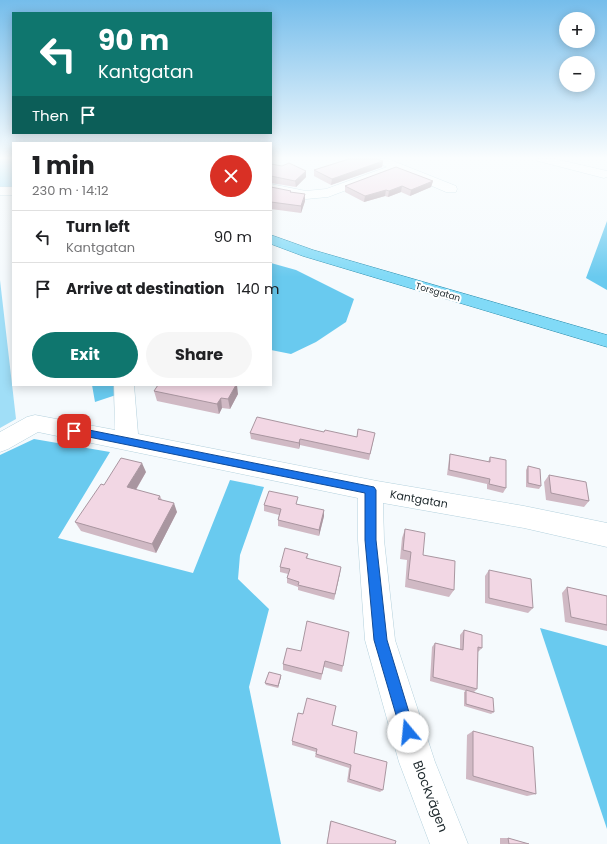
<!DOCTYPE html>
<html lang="en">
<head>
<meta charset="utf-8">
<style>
	:root { --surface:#fff; --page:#f6f6f6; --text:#202124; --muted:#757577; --line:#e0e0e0; --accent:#0f766e }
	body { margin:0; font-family:Poppins,sans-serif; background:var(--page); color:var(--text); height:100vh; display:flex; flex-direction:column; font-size:15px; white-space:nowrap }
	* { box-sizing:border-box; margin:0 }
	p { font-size:13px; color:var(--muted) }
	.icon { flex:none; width:22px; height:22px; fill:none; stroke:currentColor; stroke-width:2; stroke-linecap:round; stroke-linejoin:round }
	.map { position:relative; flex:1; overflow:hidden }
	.details { position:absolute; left:12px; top:142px; width:260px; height:244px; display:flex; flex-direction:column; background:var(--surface); border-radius:0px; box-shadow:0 2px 10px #0003 }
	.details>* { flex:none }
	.hud { position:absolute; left:12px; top:12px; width:260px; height:122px; border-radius:0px; box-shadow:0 2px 10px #0003; background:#0f766e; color:#fff; overflow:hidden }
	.buttons { position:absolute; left:559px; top:12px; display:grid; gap:8px }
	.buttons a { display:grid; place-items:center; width:36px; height:36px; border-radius:50%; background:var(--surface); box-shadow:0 2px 10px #0003; font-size:20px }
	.pin { position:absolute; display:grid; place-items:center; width:34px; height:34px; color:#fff; margin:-17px; border-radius:8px; box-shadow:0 2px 6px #0006 }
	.me { position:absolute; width:44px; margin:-22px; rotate:343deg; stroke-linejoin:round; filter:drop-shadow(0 0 3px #0008) }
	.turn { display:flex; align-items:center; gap:14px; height:84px; padding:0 20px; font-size:18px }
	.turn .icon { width:52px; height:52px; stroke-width:2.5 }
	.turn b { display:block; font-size:28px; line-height:34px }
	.then { display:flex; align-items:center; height:38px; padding:0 20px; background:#0003; gap:8px; font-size:15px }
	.round { display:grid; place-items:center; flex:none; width:42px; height:42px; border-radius:21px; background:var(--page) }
	.head { display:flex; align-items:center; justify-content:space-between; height:68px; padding:0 20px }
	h1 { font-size:24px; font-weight:700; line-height:30px }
	.action { display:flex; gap:8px; margin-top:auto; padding:8px 20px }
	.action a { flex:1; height:46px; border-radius:24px; background:var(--accent); color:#fff; font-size:16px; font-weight:700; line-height:46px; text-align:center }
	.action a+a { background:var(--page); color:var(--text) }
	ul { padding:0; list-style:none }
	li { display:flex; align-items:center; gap:12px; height:52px; padding:0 20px; border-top:1px solid var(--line) }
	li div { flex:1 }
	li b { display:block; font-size:15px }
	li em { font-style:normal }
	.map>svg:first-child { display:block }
	.green { fill:#a0def7 }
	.forest { fill:#69caef }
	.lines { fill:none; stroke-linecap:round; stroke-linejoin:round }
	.minor-casing { stroke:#b4d1dd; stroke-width:1 }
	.major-casing { stroke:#278cad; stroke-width:1 }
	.minor { fill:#fff; fill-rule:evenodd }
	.major { fill:#81daf7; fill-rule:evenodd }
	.wall { fill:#d0b9c4 }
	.shaded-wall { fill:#a996a0 }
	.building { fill:#f2d7e4; stroke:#a996a0 }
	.route { fill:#1a73e8; stroke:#114b97 }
	.labels { text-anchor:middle; stroke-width:4; stroke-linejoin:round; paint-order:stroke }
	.far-street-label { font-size:9px; fill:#1d282c; stroke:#fff }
	.street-label { font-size:11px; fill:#1d282c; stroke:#fff }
	.near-street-label { font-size:13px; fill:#1d282c; stroke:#fff }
</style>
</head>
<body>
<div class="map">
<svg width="607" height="844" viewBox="0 0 607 844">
	<rect width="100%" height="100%" fill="#f5fafd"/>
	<path class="green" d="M0,159H13V189L0,188Z
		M0,280L16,419L0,428Z"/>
	<path class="forest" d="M607,221V290L586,278Z
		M271,263L296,270L354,299L346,322L316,342L291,354L271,350Z
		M92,385H118L119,394L95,402Z
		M34,439L110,452L58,538L193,573L230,480L264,487L240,555L238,579L269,609L249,687L281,844H0V455Z
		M540,628L607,646V829Z"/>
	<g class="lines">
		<defs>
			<path id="minor" d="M379,159H388L456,186L457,189L456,192H446L397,171L328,197L306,199L271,192V184L306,191L326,189L387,167L379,163L377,161Z
				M536,159H555L607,171V177L604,178L538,161Z
				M0,187H13V195H0Z
				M114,385H134L138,434L377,481L524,506L607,523V547L524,528L383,503L384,540L395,640L435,762L468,844H430L399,762L365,640L358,540V498L38,432L8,449L0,452V432L27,417L35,415L115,430Z"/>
			<path id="major" d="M271,235L313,250L607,335V347L303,256L271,244Z"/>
		</defs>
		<use href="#minor" class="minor-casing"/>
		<use href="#major" class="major-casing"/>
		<use href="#minor" class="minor"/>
		<use href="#major" class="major"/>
	</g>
	<path class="wall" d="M383,161L382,167L331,185L314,176V170Z
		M271,164L306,171V177L296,187L271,183Z
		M433,181L431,187L410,196L401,192L388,197L385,196L364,202L345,192V186Z
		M271,187L292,193L305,201L301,213L271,209Z
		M154,391L238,394L230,409L222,408L219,414L157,401Z
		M324,432L357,437L374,438L369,460L300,445L299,449L251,439L250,433Z
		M450,454L488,462L490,457L506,488L503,493L487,489V484L447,475L449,459Z
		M528,466L541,486L539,489L526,487V470Z
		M146,472L136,490L160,496L162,500L177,512L156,553L81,531L75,522L104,485Z
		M549,475L589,501L584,507L546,500L544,482Z
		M298,504L324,516L319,536L278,526V520L279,515L264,511V505Z
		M405,529L423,555L454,590L449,597L405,587L407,560L400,559L402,538Z
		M308,554L307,559L340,573L334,600L298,590V587L287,583V578L288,574L280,572V567Z
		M489,570L533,608L528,613L485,603V576Z
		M567,587L607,596V631L565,622L562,593Z
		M464,630L482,648L478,652L477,689L474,692L494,712L491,714L464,706V692L466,691L430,681L432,647L435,643L460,649V635Z
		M287,648L343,666L342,672L324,667L321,680L283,670V664Z
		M281,677L278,688L266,685L265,683Z
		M332,725L354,753L383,790L380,792L347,782L349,768L315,757L316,752L292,745V741Z
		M473,731L536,794L527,796L466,779L467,735Z
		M331,821L395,844H327L330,822Z
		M500,838H508L529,844H500Z"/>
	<path class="shaded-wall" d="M383,161L382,167L331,185L332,179Z
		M306,171V177L296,187L295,181Z
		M433,181L431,187L410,196L411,190Z
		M402,186L401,192L388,197L389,191Z
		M386,190L385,196L364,202L365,196Z
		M305,194V201L301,213V206Z
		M236,385H237L238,394L230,409L228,399Z
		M221,398L222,408L219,414L217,404Z
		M300,439V445L299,449V443Z
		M142,463L146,472L132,496L127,487Z
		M174,503L177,512L156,553L152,544Z
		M324,510V516L319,536V530Z
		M341,567L340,573L334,600L335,594Z
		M281,675V677L278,688V686Z"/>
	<path class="building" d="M349,159H377L383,161L332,179L314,170Z
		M289,163L306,171L295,181L271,176V164L282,166Z
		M396,167L433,181L411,190L402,186L389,191L386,190L365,196L345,186Z
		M271,187L291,191L290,192L305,194L301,206L271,202Z
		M158,385H236L228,399L221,398L217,404L154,391Z
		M257,417L324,432L325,430L357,437L358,429L375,433L370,454L300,439L299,443L250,433Z
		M450,454L490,462V457L506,460V488L489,484L490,479L449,470Z
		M121,458L142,463L127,487L160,496L158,499L174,503L152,544L75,522L101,484L104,485Z
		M528,466L540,469L541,486L528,483Z
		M549,475L586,482L589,501L551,493Z
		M269,491L298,497L296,504L324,510L319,530L278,520L281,509L264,505Z
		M405,529L425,533L423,555L455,561L454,590L408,579L411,552L403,550Z
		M285,548L308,554L306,558L341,567L335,594L298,585L299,582L287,578L290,569L280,567Z
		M489,570L531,579L533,608L489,598Z
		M567,587L607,596V625L571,617Z
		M307,621L349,632L343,666L325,661L322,674L283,664L287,648L301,651Z
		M464,630L482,635V648L478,647L477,689L433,677L435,643L463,650Z
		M269,672L281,675L278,686L265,683Z
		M466,690L493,698L494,712L466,704Z
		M307,698L336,706L332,725L357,732L354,753L387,762L383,790L349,779L351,765L316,754L317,749L292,741L298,713L303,714Z
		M473,731L533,747L536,794L473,776Z
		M331,821L396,841L395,844H327Z
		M508,838L529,844H509Z"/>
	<linearGradient id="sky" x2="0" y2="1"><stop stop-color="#75bdeb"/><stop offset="0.57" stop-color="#fafdfe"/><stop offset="1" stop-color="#fafdfe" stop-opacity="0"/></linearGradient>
	<rect width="607" height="277" fill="url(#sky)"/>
	<path class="route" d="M74,427L374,487L376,490V540L387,640L415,732L413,737L408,739L403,737L401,732L374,640L365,540V493L74,434L70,431Z"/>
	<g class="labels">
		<g class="far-street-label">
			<text transform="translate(438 292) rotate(16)" y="3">Torsgatan</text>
		</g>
		<g class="street-label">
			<text transform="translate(419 499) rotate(10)" y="4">Kantgatan</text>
		</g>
		<g class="near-street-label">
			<text transform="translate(431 796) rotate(69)" y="5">Blockvägen</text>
		</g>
	</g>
</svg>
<div class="buttons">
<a>+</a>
<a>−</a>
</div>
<div class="pin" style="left:74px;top:431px;background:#d93025"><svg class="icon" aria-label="arrive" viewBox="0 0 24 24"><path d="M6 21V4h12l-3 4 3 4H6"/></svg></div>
<svg class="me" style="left:408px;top:732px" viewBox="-20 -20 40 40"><circle r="19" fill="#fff"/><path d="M0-13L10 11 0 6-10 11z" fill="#1a73e8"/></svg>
<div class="hud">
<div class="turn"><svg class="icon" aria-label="left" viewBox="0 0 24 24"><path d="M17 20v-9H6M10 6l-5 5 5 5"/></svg><div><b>90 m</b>Kantgatan</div></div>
<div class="then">Then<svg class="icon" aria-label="arrive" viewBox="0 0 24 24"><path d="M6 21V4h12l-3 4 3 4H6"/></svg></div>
</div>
<section class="details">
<div class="head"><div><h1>1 min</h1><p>230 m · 14:12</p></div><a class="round" style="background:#d93025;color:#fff"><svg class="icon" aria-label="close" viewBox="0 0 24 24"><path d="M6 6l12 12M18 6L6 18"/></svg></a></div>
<ul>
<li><svg class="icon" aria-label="left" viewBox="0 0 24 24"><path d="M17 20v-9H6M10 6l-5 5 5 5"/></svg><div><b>Turn left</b><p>Kantgatan</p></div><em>90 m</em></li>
<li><svg class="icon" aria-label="arrive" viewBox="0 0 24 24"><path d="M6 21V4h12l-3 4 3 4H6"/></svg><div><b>Arrive at destination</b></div><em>140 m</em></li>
</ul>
<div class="action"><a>Exit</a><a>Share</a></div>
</section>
</div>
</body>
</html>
